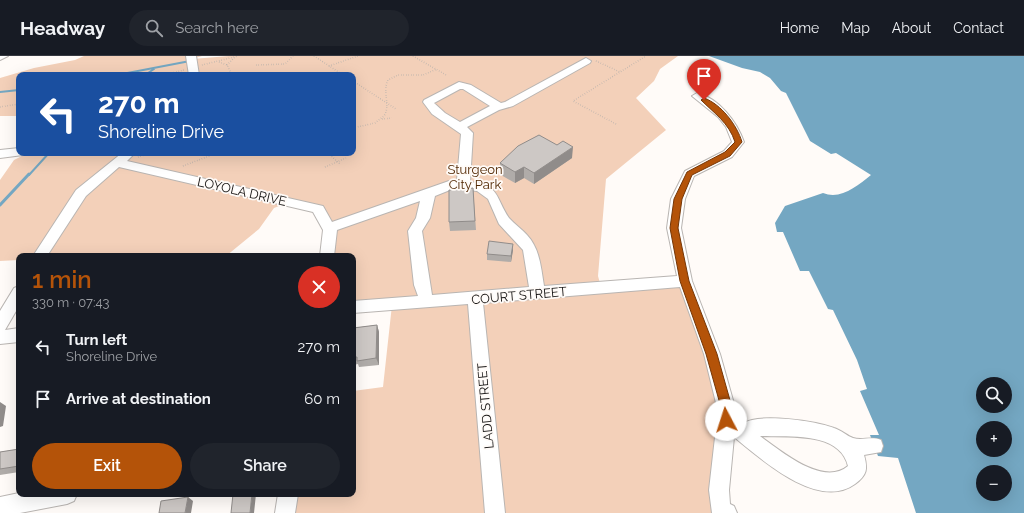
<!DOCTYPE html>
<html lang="en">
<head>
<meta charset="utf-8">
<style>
	:root { --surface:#171b24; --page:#20242c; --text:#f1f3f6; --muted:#9ea1a6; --line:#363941; --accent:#b45309 }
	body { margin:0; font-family:Raleway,sans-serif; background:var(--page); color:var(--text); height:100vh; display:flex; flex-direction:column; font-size:15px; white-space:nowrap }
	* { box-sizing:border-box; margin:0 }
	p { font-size:13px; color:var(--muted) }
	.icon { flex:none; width:22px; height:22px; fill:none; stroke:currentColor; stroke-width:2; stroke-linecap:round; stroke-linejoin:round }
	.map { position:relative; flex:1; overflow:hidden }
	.details { position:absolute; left:16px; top:197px; width:340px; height:244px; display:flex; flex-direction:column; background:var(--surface); border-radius:8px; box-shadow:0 4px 16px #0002 }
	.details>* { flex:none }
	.banner { position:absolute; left:16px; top:16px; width:340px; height:84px; border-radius:8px; box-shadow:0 4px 16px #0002; background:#1a4fa0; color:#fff; overflow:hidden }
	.fabs { position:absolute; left:976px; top:321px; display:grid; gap:8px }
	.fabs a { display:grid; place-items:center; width:36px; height:36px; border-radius:50%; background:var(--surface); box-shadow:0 4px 16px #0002; font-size:20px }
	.pin { position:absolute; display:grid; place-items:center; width:34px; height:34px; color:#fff; margin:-41px -17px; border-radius:50% 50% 50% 0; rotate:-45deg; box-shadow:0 0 4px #0007 }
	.pin .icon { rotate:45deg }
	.me { position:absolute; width:44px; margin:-22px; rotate:355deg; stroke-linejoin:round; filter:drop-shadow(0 0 3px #0008) }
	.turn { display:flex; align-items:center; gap:14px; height:84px; padding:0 16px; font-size:18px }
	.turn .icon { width:52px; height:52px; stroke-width:2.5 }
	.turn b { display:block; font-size:28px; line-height:34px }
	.round { display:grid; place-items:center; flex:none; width:42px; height:42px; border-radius:21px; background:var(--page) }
	.overview { display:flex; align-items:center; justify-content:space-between; height:68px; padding:0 16px }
	h1 { font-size:24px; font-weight:600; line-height:30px; color:var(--accent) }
	.primary-button { display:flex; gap:8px; margin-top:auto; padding:8px 16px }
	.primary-button a { flex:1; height:46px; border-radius:24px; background:var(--accent); color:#fff; font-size:16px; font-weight:600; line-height:46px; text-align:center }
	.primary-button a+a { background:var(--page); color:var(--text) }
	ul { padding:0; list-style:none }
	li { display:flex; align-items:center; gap:12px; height:52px; padding:0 16px }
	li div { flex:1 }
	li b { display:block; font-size:15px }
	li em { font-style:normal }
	header { display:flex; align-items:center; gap:24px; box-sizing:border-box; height:56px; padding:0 20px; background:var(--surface); border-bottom:1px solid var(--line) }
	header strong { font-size:19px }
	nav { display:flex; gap:22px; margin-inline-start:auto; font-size:14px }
	.search { width:280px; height:36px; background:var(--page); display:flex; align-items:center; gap:10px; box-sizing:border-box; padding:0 14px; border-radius:22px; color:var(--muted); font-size:15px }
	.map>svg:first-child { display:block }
	.green { fill:#f3d0b9 }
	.water { fill:#74a7c2; fill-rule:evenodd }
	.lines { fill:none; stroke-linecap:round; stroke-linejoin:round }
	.stream-far1 { stroke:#74a7c2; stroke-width:2 }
	.stream { stroke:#74a7c2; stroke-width:3 }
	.minor-casing { stroke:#b9b5b2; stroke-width:2 }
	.path { stroke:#b0adaa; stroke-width:1.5; stroke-dasharray:0.5 2; stroke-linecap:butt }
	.minor { fill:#fff; fill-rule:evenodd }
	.wall { fill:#b0aca9 }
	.shaded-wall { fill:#908c8a }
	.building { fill:#cdc8c5; stroke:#908c8a }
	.route { fill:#b45309; stroke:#753606 }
	.labels { text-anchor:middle; stroke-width:3.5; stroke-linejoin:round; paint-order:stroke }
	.park-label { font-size:13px; fill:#522803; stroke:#fffbf8 }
	.street-label { font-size:13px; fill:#161413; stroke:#fffbf8 }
</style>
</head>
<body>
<header>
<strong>Headway</strong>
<div class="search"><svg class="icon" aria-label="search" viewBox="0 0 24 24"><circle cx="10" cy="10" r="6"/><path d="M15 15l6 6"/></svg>Search here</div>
<nav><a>Home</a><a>Map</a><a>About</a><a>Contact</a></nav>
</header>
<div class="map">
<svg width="1024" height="457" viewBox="0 0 1024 457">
	<rect width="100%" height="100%" fill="#fffbf8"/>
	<path class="green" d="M84,0H202L192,3L229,0H678L660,13L654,25L636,42L666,74L606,123L598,220L601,231L685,225L727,355L720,457H285L288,438H353V335L383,331L392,249L353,251V200H327L330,174L318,153L289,146L274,152L259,173L226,200H19V204L0,205V124L14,104L28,97H353V19H19V60H0V22L34,12L75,4Z"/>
	<path class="water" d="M709,0H1024V457H916L898,402L878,400L870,379H879L860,335L867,333L857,304L833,254L828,253L809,215H800L783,176H777L775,167L785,150L823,137C841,144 857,130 871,119L836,97L831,98L810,85L786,37L781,35L770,22L760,16L742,12ZM983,328H1005V350H983ZM983,372H1005V394H983ZM983,416H1005V438H983Z"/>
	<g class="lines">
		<path class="stream-far1" d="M117,19L190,5
			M145,19L154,13
			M0,36L19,34
			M29,119L49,97"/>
		<path class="stream" d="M0,149L29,118"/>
		<defs>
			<path id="minor" d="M0,0H8L0,4Z
				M186,0H196L199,19H189Z
				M586,2L591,5L590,7L513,50L499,54L467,71L473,77L470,126C500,129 495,141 509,162C514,168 522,173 527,179C540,193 541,212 544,230L677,220L667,172L671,143L685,115L724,95L732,86L726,71L718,61L692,40L697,37C719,42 737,66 744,86L732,101L694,120L685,143L681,172L692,225L720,298L736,355L735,361L744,367C760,357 816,365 834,372C841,374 847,380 853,382C862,385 871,380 881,384L883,390L881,396L864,399C868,413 867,419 855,428C818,455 761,403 734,381L729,434L730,448L734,450L737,457H712L709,434L718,355L704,298L680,231L483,247L505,457H485L468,248L353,257V245L418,240L414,229L408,175L416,162L420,145L337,174L334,200H320L323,174L313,156L119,111L86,140L47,200H33L76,134L122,97H135L127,105L323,150L332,166L449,125L457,124L461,78L432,58L423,46L424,44L459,26L471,29L501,47L505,46ZM460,33H463L490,50L460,66L445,57L434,47ZM455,132L477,135L488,143L499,168L523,194L529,231L432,239L422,175L430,162L435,140ZM760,380C787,381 840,375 848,410C823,431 781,395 760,380Z
				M19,92V97H24L23,99L0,102V94Z
				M19,230V250L5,274L19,272V286L0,288V255L14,232Z
				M19,437V438H77L74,445L67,448L20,457H0V441Z
				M278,438H298L295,457H275Z"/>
		</defs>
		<use href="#minor" class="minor-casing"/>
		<path class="path" d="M314,0L343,19
			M413,0L446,19
			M596,5L620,16
			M219,6L227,9L232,19
			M202,9L238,0
			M227,9L235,1
			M256,9L285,8L293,0
			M329,10L358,0
			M164,19L184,14
			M353,25L396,53
			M0,51L19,48
			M382,63L392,62
			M616,68L573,45L646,0
			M353,72L375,67L384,60C391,49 382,36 388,24L398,19H423L437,13
			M328,97L340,108
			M138,101L151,97
			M183,110L217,97
			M325,111L346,102"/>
		<use href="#minor" class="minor"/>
	</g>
	<path class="wall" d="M572,102L534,128L524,122L515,127L501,119L500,107Z
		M473,132L476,174L450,175L449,166Z
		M513,194L511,206L487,204V198Z
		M377,269L379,276V309L359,311L358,308L353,309V272Z
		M19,393V416L0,419V396Z"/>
	<path class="shaded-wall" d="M573,91L572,102L534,128V117Z
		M524,111V122L515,127V116Z
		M513,188V194L511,206V200Z
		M377,269L379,276V309L376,302Z
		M0,346L6,350L3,370L0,371Z
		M252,438H256L254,457H250Z
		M188,441L193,445L191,457H185Z"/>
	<path class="building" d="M539,79L557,89L563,85L573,91L534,117L524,111L515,116L500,107L518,90Z
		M473,132L475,165L449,166V134Z
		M489,185L513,188L511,200L487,198Z
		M377,269L376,302L357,305V301H353V272Z
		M19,393V410L0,413V396Z
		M233,438H252L250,457H231Z
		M188,441L185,457H159L161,445Z"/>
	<path class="route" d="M704,42C721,48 737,69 742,86L730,100L692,119L682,143L678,172L689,225L717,298L733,355L730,368L726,370L722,368L721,364L722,355L706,298L680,225L670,172L674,143L687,116L725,96L735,86C729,67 714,57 701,44Z"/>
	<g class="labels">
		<g class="park-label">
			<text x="475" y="118">Sturgeon<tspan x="475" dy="15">City Park</tspan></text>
		</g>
		<g class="street-label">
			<text transform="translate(242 135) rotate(13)" y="5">LOYOLA DRIVE</text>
			<text transform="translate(519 239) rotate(-5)" y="5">COURT STREET</text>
			<text transform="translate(485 350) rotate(-95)" y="5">LADD STREET</text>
		</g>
	</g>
</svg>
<div class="fabs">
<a><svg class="icon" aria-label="search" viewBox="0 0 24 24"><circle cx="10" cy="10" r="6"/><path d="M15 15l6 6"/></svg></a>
<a>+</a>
<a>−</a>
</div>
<div class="pin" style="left:704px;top:44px;background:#d93025"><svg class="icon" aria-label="arrive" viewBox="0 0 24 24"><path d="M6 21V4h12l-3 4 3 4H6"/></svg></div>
<svg class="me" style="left:726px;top:364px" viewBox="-20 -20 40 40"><circle r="19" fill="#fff"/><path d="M0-13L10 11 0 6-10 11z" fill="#b45309"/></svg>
<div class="banner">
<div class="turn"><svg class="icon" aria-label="left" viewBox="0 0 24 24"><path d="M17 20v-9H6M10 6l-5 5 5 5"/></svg><div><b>270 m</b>Shoreline Drive</div></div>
</div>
<section class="details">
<div class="overview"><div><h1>1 min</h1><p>330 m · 07:43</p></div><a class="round" style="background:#d93025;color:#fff"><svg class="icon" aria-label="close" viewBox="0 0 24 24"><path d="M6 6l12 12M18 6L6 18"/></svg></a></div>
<ul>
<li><svg class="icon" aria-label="left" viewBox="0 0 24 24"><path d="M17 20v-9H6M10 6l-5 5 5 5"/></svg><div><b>Turn left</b><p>Shoreline Drive</p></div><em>270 m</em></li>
<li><svg class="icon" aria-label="arrive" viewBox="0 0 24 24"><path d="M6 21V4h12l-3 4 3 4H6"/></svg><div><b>Arrive at destination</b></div><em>60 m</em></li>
</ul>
<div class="primary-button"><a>Exit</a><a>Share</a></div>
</section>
</div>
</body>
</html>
